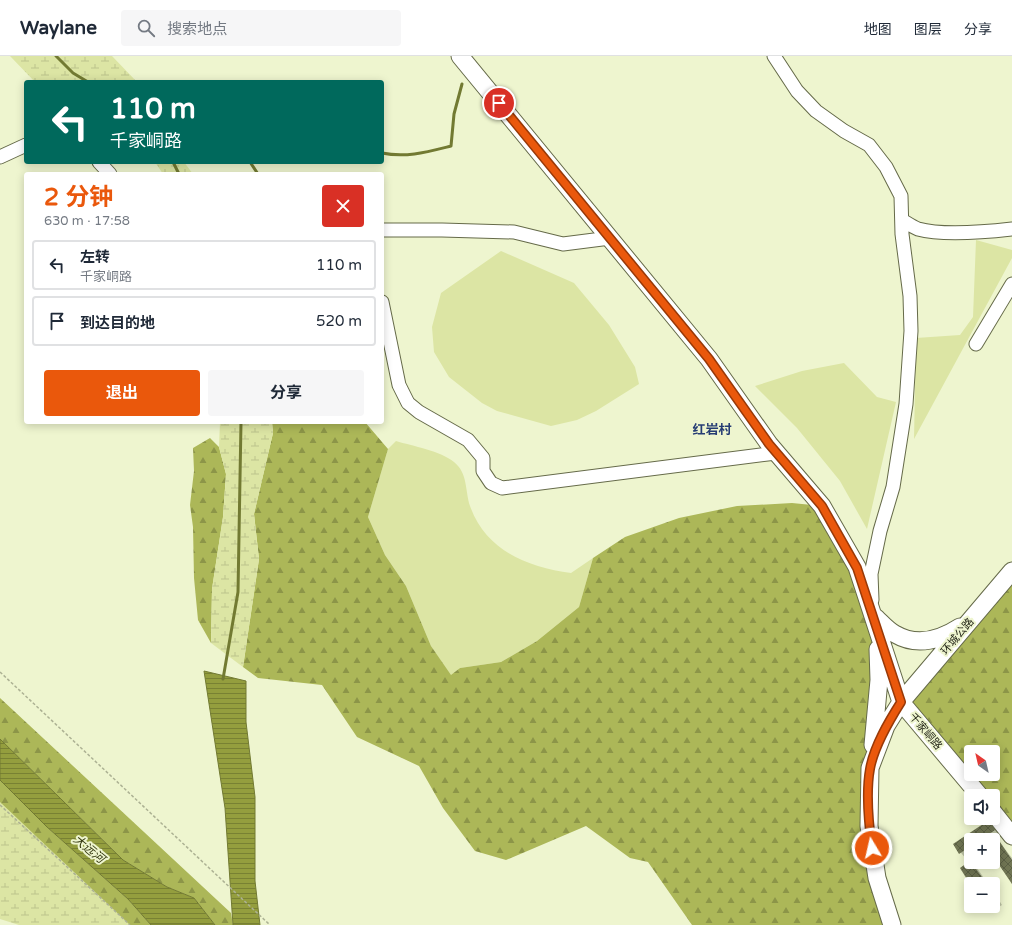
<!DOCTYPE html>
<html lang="zh">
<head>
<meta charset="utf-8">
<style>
	:root { --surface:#fff; --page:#f6f6f7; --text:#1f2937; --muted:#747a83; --line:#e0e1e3; --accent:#ea580c }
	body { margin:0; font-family:"Varela Round","Noto Sans SC",sans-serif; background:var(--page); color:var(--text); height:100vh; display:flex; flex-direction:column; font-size:15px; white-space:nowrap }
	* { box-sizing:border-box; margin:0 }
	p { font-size:13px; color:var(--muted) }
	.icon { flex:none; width:22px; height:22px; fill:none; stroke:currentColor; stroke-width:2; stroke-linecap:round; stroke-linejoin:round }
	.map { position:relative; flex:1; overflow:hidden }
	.panel { position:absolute; left:24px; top:116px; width:360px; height:252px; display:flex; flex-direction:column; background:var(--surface); border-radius:4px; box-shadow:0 2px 10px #0003 }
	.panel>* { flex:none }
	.banner { position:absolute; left:24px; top:24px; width:360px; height:84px; border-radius:4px; box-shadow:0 2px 10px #0003; background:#00695c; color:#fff; overflow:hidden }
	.needle { width:26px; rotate:326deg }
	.controls { position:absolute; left:964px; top:689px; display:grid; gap:8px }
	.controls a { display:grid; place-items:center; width:36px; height:36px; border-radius:4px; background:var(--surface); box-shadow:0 2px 10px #0003; font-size:20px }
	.pin { position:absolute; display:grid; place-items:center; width:34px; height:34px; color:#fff; margin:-17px; border:2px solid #fff; border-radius:50%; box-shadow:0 1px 4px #0007 }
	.me { position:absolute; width:44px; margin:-22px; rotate:351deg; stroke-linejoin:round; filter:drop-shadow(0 0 3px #0008) }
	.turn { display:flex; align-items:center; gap:14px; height:84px; padding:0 20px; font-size:18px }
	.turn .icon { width:52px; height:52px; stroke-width:2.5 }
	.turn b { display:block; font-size:28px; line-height:34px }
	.round { display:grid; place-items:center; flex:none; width:42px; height:42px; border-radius:4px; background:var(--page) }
	.overview { display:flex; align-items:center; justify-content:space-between; height:68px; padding:0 20px }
	h1 { font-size:24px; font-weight:700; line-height:30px; color:var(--accent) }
	.primary-button { display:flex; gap:8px; margin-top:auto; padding:8px 20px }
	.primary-button a { flex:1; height:46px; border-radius:4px; background:var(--accent); color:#fff; font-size:16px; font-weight:700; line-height:46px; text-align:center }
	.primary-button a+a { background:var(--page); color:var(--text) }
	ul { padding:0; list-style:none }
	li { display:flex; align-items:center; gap:12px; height:50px; margin:0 8px 6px; padding:0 12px; border:2px solid var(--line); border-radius:4px }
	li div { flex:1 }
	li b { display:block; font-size:15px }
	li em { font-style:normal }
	header { display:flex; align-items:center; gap:24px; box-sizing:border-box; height:56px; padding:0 20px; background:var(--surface); border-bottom:1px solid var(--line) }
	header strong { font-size:19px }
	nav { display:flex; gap:22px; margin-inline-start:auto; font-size:14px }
	.search { width:280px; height:36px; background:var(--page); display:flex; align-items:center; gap:10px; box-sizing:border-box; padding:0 14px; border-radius:4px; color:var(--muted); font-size:15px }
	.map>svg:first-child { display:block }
	.grass { fill:#dce5a4 }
	.forest { fill:url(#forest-firs); fill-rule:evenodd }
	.wetland { fill:url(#wetland-marsh) }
	.water { fill:url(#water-rules); stroke:#727a32 }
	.shadow { fill:#0003 }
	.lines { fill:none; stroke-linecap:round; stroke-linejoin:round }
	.stream { stroke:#727a32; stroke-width:3 }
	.building { fill:url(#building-cross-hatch) }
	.minor-casing { stroke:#656a49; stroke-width:15 }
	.major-casing { stroke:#656a49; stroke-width:19 }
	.path { stroke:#acb193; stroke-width:1.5; stroke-dasharray:3 2; stroke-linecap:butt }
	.minor { stroke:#fff; stroke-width:13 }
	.major { stroke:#fff; stroke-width:17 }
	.route-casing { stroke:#983908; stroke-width:10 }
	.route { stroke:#ea580c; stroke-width:7 }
	.labels { text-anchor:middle; stroke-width:4; stroke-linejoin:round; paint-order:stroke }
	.street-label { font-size:11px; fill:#232517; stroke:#eef5cf }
	.water-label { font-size:12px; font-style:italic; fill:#33370f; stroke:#eef5cf }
	.quarter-label { font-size:13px; font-weight:bold; fill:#253c74; stroke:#eef5cf }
</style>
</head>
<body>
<header>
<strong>Waylane</strong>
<div class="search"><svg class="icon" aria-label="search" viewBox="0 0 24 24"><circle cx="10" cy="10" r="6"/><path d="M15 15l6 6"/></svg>搜索地点</div>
<nav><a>地图</a><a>图层</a><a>分享</a></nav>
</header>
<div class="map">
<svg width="1012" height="869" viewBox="0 0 1012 869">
	<defs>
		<pattern id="forest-firs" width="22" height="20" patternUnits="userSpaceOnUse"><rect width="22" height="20" fill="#acb758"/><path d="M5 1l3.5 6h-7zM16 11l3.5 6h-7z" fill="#8c9548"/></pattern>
		<pattern id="wetland-marsh" width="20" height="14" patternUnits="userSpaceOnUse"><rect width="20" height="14" fill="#dce5a4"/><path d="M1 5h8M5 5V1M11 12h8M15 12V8" fill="none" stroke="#bcc48c"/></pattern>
		<pattern id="water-rules" width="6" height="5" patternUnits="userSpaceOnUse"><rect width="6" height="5" fill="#949e3e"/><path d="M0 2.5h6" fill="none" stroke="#788133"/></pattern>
		<pattern id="building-cross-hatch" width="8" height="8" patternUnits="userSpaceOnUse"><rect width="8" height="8" fill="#717654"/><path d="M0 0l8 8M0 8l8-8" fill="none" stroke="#5c6145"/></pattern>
	</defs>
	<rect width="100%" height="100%" fill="#eef5cf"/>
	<path class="grass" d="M976,184L1012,194V202L914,383L916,282L960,279L973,261Z
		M501,195L574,227L609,269L635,311L639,328L596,355L577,364L551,370L497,355L482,347L449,321L434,296L432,271L441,237Z
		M844,307L877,341L896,346L867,473L840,425L797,372L755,330L802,315Z
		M396,385C412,390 441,395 454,406C468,417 465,435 470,450C486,495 528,511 571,517L593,502L579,551L537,585L501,606L460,612L451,620L431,590L406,530L385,499L368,461L388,393Z"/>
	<path class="forest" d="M272,366H365L388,393L368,461L385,499L406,530L431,590L451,619L460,612L501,606L537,585L579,551L593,502L625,481L679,462L737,450L792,447L822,450L874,559L869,770L892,869H692L648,806L630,802L586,770L506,804L475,795L443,752L419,710L357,681L322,629L258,622L243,611L259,503L254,458L273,377Z
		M210,382L219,391L226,418L223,461L212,533L211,587L198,564L194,522L193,471L190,449L194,415L193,392Z
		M1012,515V780L993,756V740H980L901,646ZM971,696H993V718H971Z
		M0,642L231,857L233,869H215L194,842L167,831L123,804L0,683Z
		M0,724L47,771L128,843L151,869H127L0,750Z"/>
	<path class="wetland" d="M10,0H112L137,26H35Z
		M155,106H184L193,118H163Z
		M220,366H272L273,377L254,458L259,503L243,611L211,587L212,533L223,461L226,418L219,391Z
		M0,746L130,869H19L0,863Z"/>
	<path class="water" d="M204,615L246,625V666L255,741V825L260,869H233L225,752Z
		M0,683L123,804L167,831L194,842L215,869H151L128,843L47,771L0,724Z"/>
	<path class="shadow" d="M989,765L1001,780L993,785L971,784V800L966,803L954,788Z
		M998,784L1012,802V827L993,798V788Z
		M972,806L977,812L988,828H971L961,812Z
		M993,835L1002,849L992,855L986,850H993Z"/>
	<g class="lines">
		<path class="stream" d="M56,0L73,17L88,26
			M382,97C406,102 427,96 451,90L454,58L462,28
			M173,106L179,118
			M250,106L258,118
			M223,623L238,536L241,366"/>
	</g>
	<path class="building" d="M989,764L995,774L980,784H971V790L959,798L953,788Z
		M998,783L1012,804V828L993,800V787Z
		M971,804V806L987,828H970L960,812Z"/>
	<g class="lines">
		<defs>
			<path id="minor" d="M774,0L797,35L816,55L844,75L869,89L886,111L901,140L902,178L910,240L911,275L906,348L893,431L880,475L871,518L872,544
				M0,101L26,89
				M99,106L110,118
				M902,164C907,167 913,171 918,173C943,180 986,176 1012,173
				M382,174H442L514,176L563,188L610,182
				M382,246L399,329L408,347L419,356L468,384L483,402V415L491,427L502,432L776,397
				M976,288L1012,228"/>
			<path id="major" d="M460,0L709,303L769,388L822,450L857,511L901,646L980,740
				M874,560C880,565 887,574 895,578C917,591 940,584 960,571
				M873,689L879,624L878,593
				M993,756L1012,780
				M892,869L877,822L869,770L870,712L886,670L901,646L1012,515"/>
		</defs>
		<use href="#minor" class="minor-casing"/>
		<use href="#major" class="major-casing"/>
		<path class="path" d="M0,616L270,869
			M0,749L130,869"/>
		<use href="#minor" class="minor"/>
		<use href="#major" class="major"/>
	</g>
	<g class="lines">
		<defs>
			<path id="route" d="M499,47L709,303L769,388L822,450L857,512L901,646C889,665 874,690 870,713C866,735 869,770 872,792"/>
		</defs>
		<use href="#route" class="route-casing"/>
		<use href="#route" class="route"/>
	</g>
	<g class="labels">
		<g class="street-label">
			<text transform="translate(957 580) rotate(-50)" y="4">环城公路</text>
			<text transform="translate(926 675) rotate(50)" y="4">千家峒路</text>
		</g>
		<g class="water-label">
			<text transform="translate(89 793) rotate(39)" y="4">大远河</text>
		</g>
		<g class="quarter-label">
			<text x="712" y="378">红岩村</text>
		</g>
	</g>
</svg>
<div class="controls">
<a><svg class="needle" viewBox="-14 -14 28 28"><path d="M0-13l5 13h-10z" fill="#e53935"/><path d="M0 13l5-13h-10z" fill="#747a83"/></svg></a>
<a><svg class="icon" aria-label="sound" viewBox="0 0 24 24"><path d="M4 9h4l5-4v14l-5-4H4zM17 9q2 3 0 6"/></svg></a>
<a>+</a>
<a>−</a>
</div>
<div class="pin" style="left:499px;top:47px;background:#d93025"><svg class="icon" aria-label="arrive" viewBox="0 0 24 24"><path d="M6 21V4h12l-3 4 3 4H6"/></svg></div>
<svg class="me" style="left:872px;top:792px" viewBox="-20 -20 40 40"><circle r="17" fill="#ea580c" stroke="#fff" stroke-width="3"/><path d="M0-11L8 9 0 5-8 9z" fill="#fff"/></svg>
<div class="banner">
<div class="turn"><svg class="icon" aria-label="left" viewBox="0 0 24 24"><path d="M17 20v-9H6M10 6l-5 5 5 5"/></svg><div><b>110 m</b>千家峒路</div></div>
</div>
<section class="panel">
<div class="overview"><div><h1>2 分钟</h1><p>630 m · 17:58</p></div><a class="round" style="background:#d93025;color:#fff"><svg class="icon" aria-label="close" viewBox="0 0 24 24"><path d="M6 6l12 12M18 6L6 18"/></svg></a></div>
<ul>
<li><svg class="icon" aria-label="left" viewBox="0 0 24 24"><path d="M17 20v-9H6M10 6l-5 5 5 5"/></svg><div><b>左转</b><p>千家峒路</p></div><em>110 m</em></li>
<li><svg class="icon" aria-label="arrive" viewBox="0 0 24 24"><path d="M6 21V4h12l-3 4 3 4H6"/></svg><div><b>到达目的地</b></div><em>520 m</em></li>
</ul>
<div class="primary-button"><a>退出</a><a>分享</a></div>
</section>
</div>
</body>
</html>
